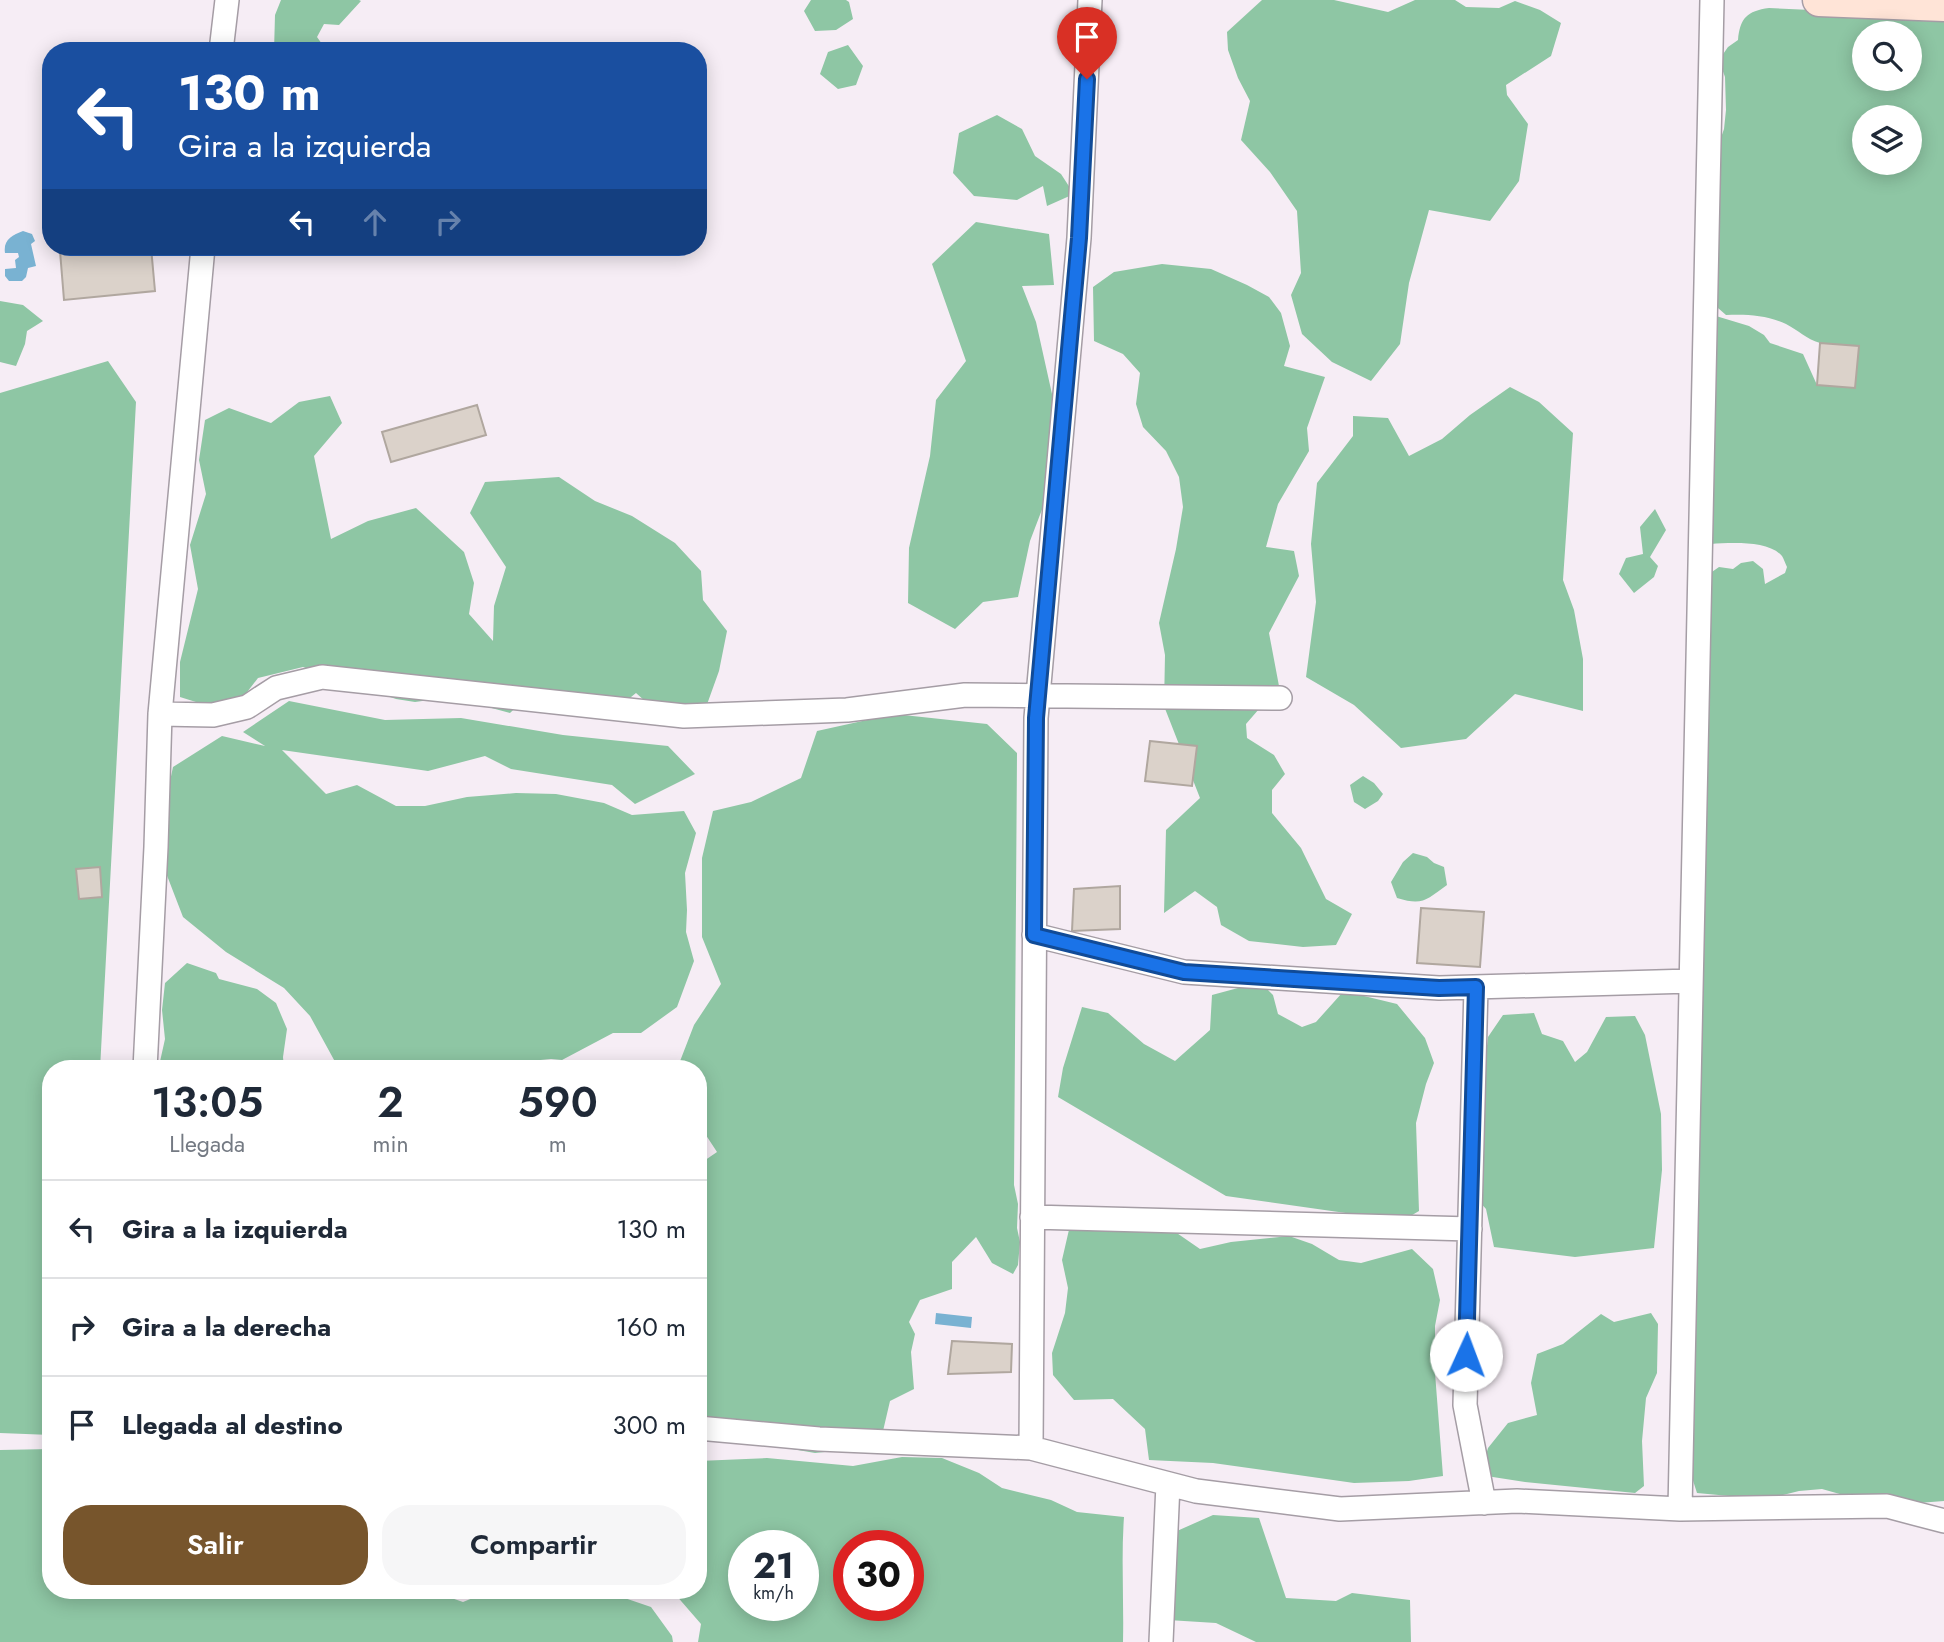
<!DOCTYPE html>
<html lang="es">
<head>
<meta charset="utf-8">
<style>
	:root { --surface:#fff; --page:#f6f6f7; --text:#1f2937; --muted:#747a83; --line:#e0e1e3; --accent:#77552c }
	body { margin:0; font-family:Jost,sans-serif; background:var(--page); color:var(--text); height:100vh; display:flex; flex-direction:column; font-size:26px; white-space:nowrap }
	* { box-sizing:border-box; margin:0 }
	p { font-size:23px; color:var(--muted) }
	.icon { flex:none; width:38px; height:38px; fill:none; stroke:currentColor; stroke-width:2; stroke-linecap:round; stroke-linejoin:round }
	.map { position:relative; flex:1; overflow:hidden }
	.details { position:absolute; left:42px; top:1060px; width:665px; height:539px; display:flex; flex-direction:column; background:var(--surface); border-radius:28px; box-shadow:0 4px 18px #0003 }
	.details>* { flex:none }
	.hud { position:absolute; left:42px; top:42px; width:665px; height:214px; border-radius:28px; box-shadow:0 4px 18px #0003; background:#1a4fa0; color:#fff; overflow:hidden }
	.tools { position:absolute; left:1852px; top:21px; display:grid; gap:14px }
	.tools a { display:grid; place-items:center; width:70px; height:70px; border-radius:50%; background:var(--surface); box-shadow:0 4px 18px #0003; font-size:35px }
	.speed { position:absolute; left:728px; top:1530px; display:flex; gap:14px; font-size:35px; font-weight:700; text-align:center }
	.speed>* { display:grid; place-content:center; width:91px; height:91px; border-radius:50%; background:var(--surface); box-shadow:0 4px 18px #0003; line-height:1 }
	.speed small { font-size:18px; font-weight:400 }
	.speed .limit { border:10px solid #d22; background:#fff; color:#111 }
	.pin { position:absolute; display:grid; place-items:center; width:60px; height:60px; color:#fff; margin:-72px -30px; border-radius:50% 50% 50% 0; rotate:-45deg; box-shadow:0 0 7px #0007 }
	.pin .icon { rotate:45deg }
	.me { position:absolute; width:77px; margin:-38px; rotate:2deg; stroke-linejoin:round; filter:drop-shadow(0 0 5px #0008) }
	.turn { display:flex; align-items:center; gap:24px; height:147px; padding:0 21px; font-size:32px }
	.turn .icon { width:91px; height:91px; stroke-width:2.5 }
	.turn b { display:block; font-size:49px; line-height:60px }
	.lanes { display:flex; align-items:center; height:66px; padding:0 21px; background:#0003; justify-content:center; gap:35px; direction:ltr }
	.lanes .off { opacity:.35 }
	.eta { display:flex; justify-content:space-evenly; align-items:center; height:119px; text-align:center }
	.eta b { font-size:42px; font-weight:600; line-height:49px }
	.cta { display:flex; gap:14px; margin-top:auto; padding:14px 21px }
	.cta a { flex:1; height:80px; border-radius:28px; background:var(--accent); color:#fff; font-size:28px; font-weight:600; line-height:80px; text-align:center }
	.cta a+a { background:var(--page); color:var(--text) }
	ul { padding:0; list-style:none }
	li { display:flex; align-items:center; gap:21px; height:98px; padding:0 21px; border-top:2px solid var(--line) }
	li div { flex:1 }
	li b { display:block; font-size:26px }
	li em { font-style:normal }
	.map>svg:first-child { display:block }
	.forest { fill:#8ec6a4; fill-rule:evenodd }
	.water { fill:#79b2d2 }
	.building { fill:#dbd2ca; stroke:#b0a79f; stroke-width:2 }
	.lines { fill:none; stroke-linecap:round; stroke-linejoin:round }
	.street-casing { stroke:#a59da5; stroke-width:26 }
	.secondary-casing { stroke:#a59da5; stroke-width:35 }
	.street { stroke:#fff; stroke-width:23 }
	.secondary { stroke:#ffe4d7; stroke-width:32 }
	.route-casing { stroke:#114b97; stroke-width:18 }
	.route { stroke:#1a73e8; stroke-width:12 }
</style>
</head>
<body>
<div class="map">
<svg width="1944" height="1642" viewBox="0 0 1944 1642">
	<rect width="100%" height="100%" fill="#f6edf5"/>
	<path class="forest" d="M281,0H359L361,1L339,25L324,24L317,37L327,51H274L275,15Z
		M811,0H846L849,2L853,19L836,30L815,31L804,11Z
		M1262,0H1334L1388,12L1415,0H1455L1466,7L1499,8L1515,1L1540,10L1561,23L1551,56L1506,85L1507,95L1528,124L1519,181L1490,221L1429,210L1409,283L1400,344L1371,381L1332,362L1302,334L1291,295L1301,273L1297,211L1270,172L1241,140L1250,101L1238,78L1228,50L1227,32Z
		M1769,8L1944,16V1501L1918,1503L1854,1498L1822,1489L1799,1491L1779,1496L1751,1498L1697,1493L1687,1462L1709,574L1719,567L1733,569L1741,563L1753,561L1763,569L1765,584L1785,573L1787,567C1785,563 1784,559 1782,556C1768,540 1730,543 1711,544L1716,316L1749,326L1764,335L1770,343L1803,354L1817,385L1855,388L1859,346C1846,344 1832,346 1820,343C1806,339 1798,330 1786,324C1767,315 1746,314 1726,315L1718,308L1706,282L1716,152L1724,129L1726,110L1725,77L1719,60L1728,47L1738,40C1740,18 1747,11 1769,8ZM1864,33H1909V79H1864ZM1864,117H1909V163H1864Z
		M848,45L863,66L856,85L838,89L820,74L828,52Z
		M997,115L1022,129L1035,156L1061,174L1074,194L1047,206L1043,186L1017,200L974,196L953,173L959,133Z
		M976,222L1049,234L1054,285L1022,286L1036,322L1052,394L1059,465L1030,541L1018,597L983,602L955,629L908,603L909,548L930,456L936,400L966,361L932,264Z
		M1162,264L1211,269L1247,285L1269,297L1281,313L1290,346L1284,366L1325,377L1307,428L1309,451L1278,504L1266,547L1294,551L1299,576L1269,633L1279,686L1246,724L1247,738L1274,755L1285,774L1272,790V813L1301,848L1326,899L1352,914L1336,945L1303,947L1249,941L1221,925L1217,907L1195,891L1164,913L1166,830L1200,798L1164,706L1165,655L1159,623L1176,549L1183,507L1179,477L1166,451L1143,427L1136,404L1140,373L1123,354L1094,341L1093,287L1114,272Z
		M0,301L23,305L43,321L27,331L25,344L16,366L0,362Z
		M108,361L136,402L100,1069H51V1435L0,1433V393Z
		M1510,387L1539,402L1573,433L1563,580L1574,610L1583,659V711L1515,694L1466,739L1401,748L1354,705L1306,677L1316,602L1311,544L1317,483L1353,436V416L1388,418L1409,456L1442,439L1470,415Z
		M330,396L342,423L314,456L331,539L368,521L416,508L464,552L474,583L469,614L493,641L494,606L506,567L470,513L485,482L559,477L595,501L632,516L675,543L701,571L703,600L727,631L719,671L705,710H655L636,693L610,714L533,691L510,713L451,697L415,702L396,699L303,667L258,678L231,713L180,697V662L198,589L190,545L206,494L199,460L205,420L229,408L271,423L299,402Z
		M1655,509L1666,530L1650,557L1658,566L1654,577L1634,593L1619,574L1626,558L1643,554L1640,527Z
		M289,701L385,720L461,718L563,735L668,746L695,774L635,804L612,785L511,769L485,756L428,771L282,750L326,794L357,785L396,806H425L467,797L516,793L556,794L604,803L632,815L684,811L696,833L685,873L687,910L686,932L694,961L677,1007L641,1033H613L562,1060L551,1059L520,1062L512,1069H339L310,1016L284,988L226,952L183,917L156,847L173,767L222,736L265,746L243,732Z
		M894,714L987,724L1017,753L1014,1185L1018,1204L1017,1228L1020,1242L1018,1265L1013,1274L992,1263L976,1237L952,1262V1289L920,1300L909,1322L915,1334L911,1352L914,1389L890,1401L883,1431L845,1450L815,1453L775,1446L698,1438V1165L717,1152L698,1123V1069H677L694,1025L721,984L702,937V858L713,811L751,802L801,778L817,731Z
		M1363,776L1374,783L1383,794L1378,801L1365,809L1354,802L1350,785Z
		M1413,853L1427,857L1434,863L1444,867L1447,885C1426,900 1423,906 1397,898L1391,882L1403,862Z
		M187,963L216,973L219,979L257,989L276,1003L287,1029L283,1057L284,1069H160L159,1066L165,1039L162,1010L165,983Z
		M1262,984L1273,995L1278,1014L1302,1027L1316,1022L1342,993L1360,995L1397,1004L1425,1038L1434,1063L1426,1084L1416,1123L1419,1211L1402,1221L1226,1196L1058,1097L1063,1068L1082,1007L1108,1013L1144,1044L1175,1061L1210,1030L1212,995L1238,988Z
		M1534,1013L1542,1034L1563,1041L1575,1062L1587,1052L1606,1017L1635,1016L1645,1035L1661,1114L1662,1170L1654,1248L1575,1257L1494,1247L1486,1209L1462,1182L1483,1081L1488,1037L1503,1015Z
		M1071,1221L1171,1229L1200,1249L1231,1242L1289,1236L1312,1244L1339,1260L1361,1263L1412,1249L1433,1269L1440,1300L1435,1326V1373L1443,1476L1409,1481L1354,1483L1213,1463L1149,1460L1145,1429L1113,1399L1074,1400L1053,1375L1052,1353L1065,1313L1068,1288L1062,1260Z
		M1651,1313L1658,1324L1657,1373L1646,1398L1642,1441L1644,1486L1635,1493L1525,1482L1480,1475L1488,1448L1508,1423L1537,1415L1531,1383L1537,1354L1563,1344L1601,1314L1614,1322Z
		M51,1449V1591H431L463,1602L490,1591H604L651,1607L672,1636L673,1642H0V1450Z
		M902,1457L942,1458L979,1473L1002,1488L1051,1500L1077,1512L1124,1517C1121,1558 1124,1600 1123,1642H698L701,1624L675,1594L668,1591H698V1461L767,1458L853,1466ZM744,1545H803V1605H744ZM849,1545H908V1605H849Z
		M1213,1515L1259,1518L1286,1598L1336,1601L1352,1593L1410,1600L1411,1642H1256L1216,1623L1168,1620V1535Z"/>
	<path class="water" d="M23,231L32,234L35,241L31,244L36,266L28,268L26,277L22,281H9L5,276V269L16,268L15,260L19,257L18,253H5C3,240 12,235 23,231Z
		M936,1313L972,1317L971,1328L935,1324Z"/>
	<path class="building" d="M84,247H151L155,291L64,300L60,251L84,249Z
		M1820,343L1859,346L1855,388L1817,385Z
		M477,405L486,435L391,462L382,432Z
		M1150,741L1197,746L1192,786L1145,781Z
		M100,867L102,897L79,899L76,869Z
		M1120,886V929L1072,931L1074,889Z
		M1421,908L1484,912L1480,967L1417,963Z
		M952,1341L1012,1344L1011,1372L948,1374Z"/>
	<g class="lines">
		<defs>
			<path id="street" d="M1090,0L1079,238L1036,718L1031,1448L1196,1491L1340,1509L1517,1501L1680,1509L1887,1506L1944,1521
				M221,51L227,0
				M160,714L213,715L247,707L276,688L322,677L684,716L847,710L965,695L1280,698
				M1034,935L1184,972L1439,988L1691,981
				M1476,987L1465,1405L1484,1503
				M145,1069L156,847L160,714L203,247
				M1032,1217L1470,1229
				M698,1428L819,1439L1031,1448
				M1680,1509L1712,0
				M1161,1642L1168,1484"/>
			<path id="secondary" d="M1819,0L1944,5"/>
		</defs>
		<use href="#street" class="street-casing"/>
		<use href="#secondary" class="secondary-casing"/>
		<use href="#street" class="street"/>
		<use href="#secondary" class="secondary"/>
	</g>
	<g class="lines">
		<defs>
			<path id="route" d="M1087,79L1079,238L1036,718L1034,935L1184,972L1439,988L1476,987L1466,1355"/>
		</defs>
		<use href="#route" class="route-casing"/>
		<use href="#route" class="route"/>
	</g>
</svg>
<div class="tools">
<a><svg class="icon" aria-label="search" viewBox="0 0 24 24"><circle cx="10" cy="10" r="6"/><path d="M15 15l6 6"/></svg></a>
<a><svg class="icon" aria-label="layers" viewBox="0 0 24 24"><path d="M12 4l9 5-9 5-9-5zM3 14l9 5 9-5"/></svg></a>
</div>
<div class="speed"><div>21<small>km/h</small></div><div class="limit">30</div></div>
<div class="pin" style="left:1087px;top:79px;background:#d93025"><svg class="icon" aria-label="arrive" viewBox="0 0 24 24"><path d="M6 21V4h12l-3 4 3 4H6"/></svg></div>
<svg class="me" style="left:1466px;top:1355px" viewBox="-20 -20 40 40"><circle r="19" fill="#fff"/><path d="M0-13L10 11 0 6-10 11z" fill="#1a73e8"/></svg>
<div class="hud">
<div class="turn"><svg class="icon" aria-label="left" viewBox="0 0 24 24"><path d="M17 20v-9H6M10 6l-5 5 5 5"/></svg><div><b>130 m</b>Gira a la izquierda</div></div>
<div class="lanes"><svg class="icon" aria-label="left" viewBox="0 0 24 24"><path d="M17 20v-9H6M10 6l-5 5 5 5"/></svg><svg class="icon off" aria-label="ahead" viewBox="0 0 24 24"><path d="M12 20V5M6 11l6-6 6 6"/></svg><svg class="icon off" aria-label="right" viewBox="0 0 24 24"><path d="M7 20v-9h11M14 6l5 5-5 5"/></svg></div>
</div>
<section class="details">
<div class="eta">
<div><b>13:05</b><p>Llegada</p></div>
<div><b>2</b><p>min</p></div>
<div><b>590</b><p>m</p></div>
</div>
<ul>
<li><svg class="icon" aria-label="left" viewBox="0 0 24 24"><path d="M17 20v-9H6M10 6l-5 5 5 5"/></svg><div><b>Gira a la izquierda</b></div><em>130 m</em></li>
<li><svg class="icon" aria-label="right" viewBox="0 0 24 24"><path d="M7 20v-9h11M14 6l5 5-5 5"/></svg><div><b>Gira a la derecha</b></div><em>160 m</em></li>
<li><svg class="icon" aria-label="arrive" viewBox="0 0 24 24"><path d="M6 21V4h12l-3 4 3 4H6"/></svg><div><b>Llegada al destino</b></div><em>300 m</em></li>
</ul>
<div class="cta"><a>Salir</a><a>Compartir</a></div>
</section>
</div>
</body>
</html>
